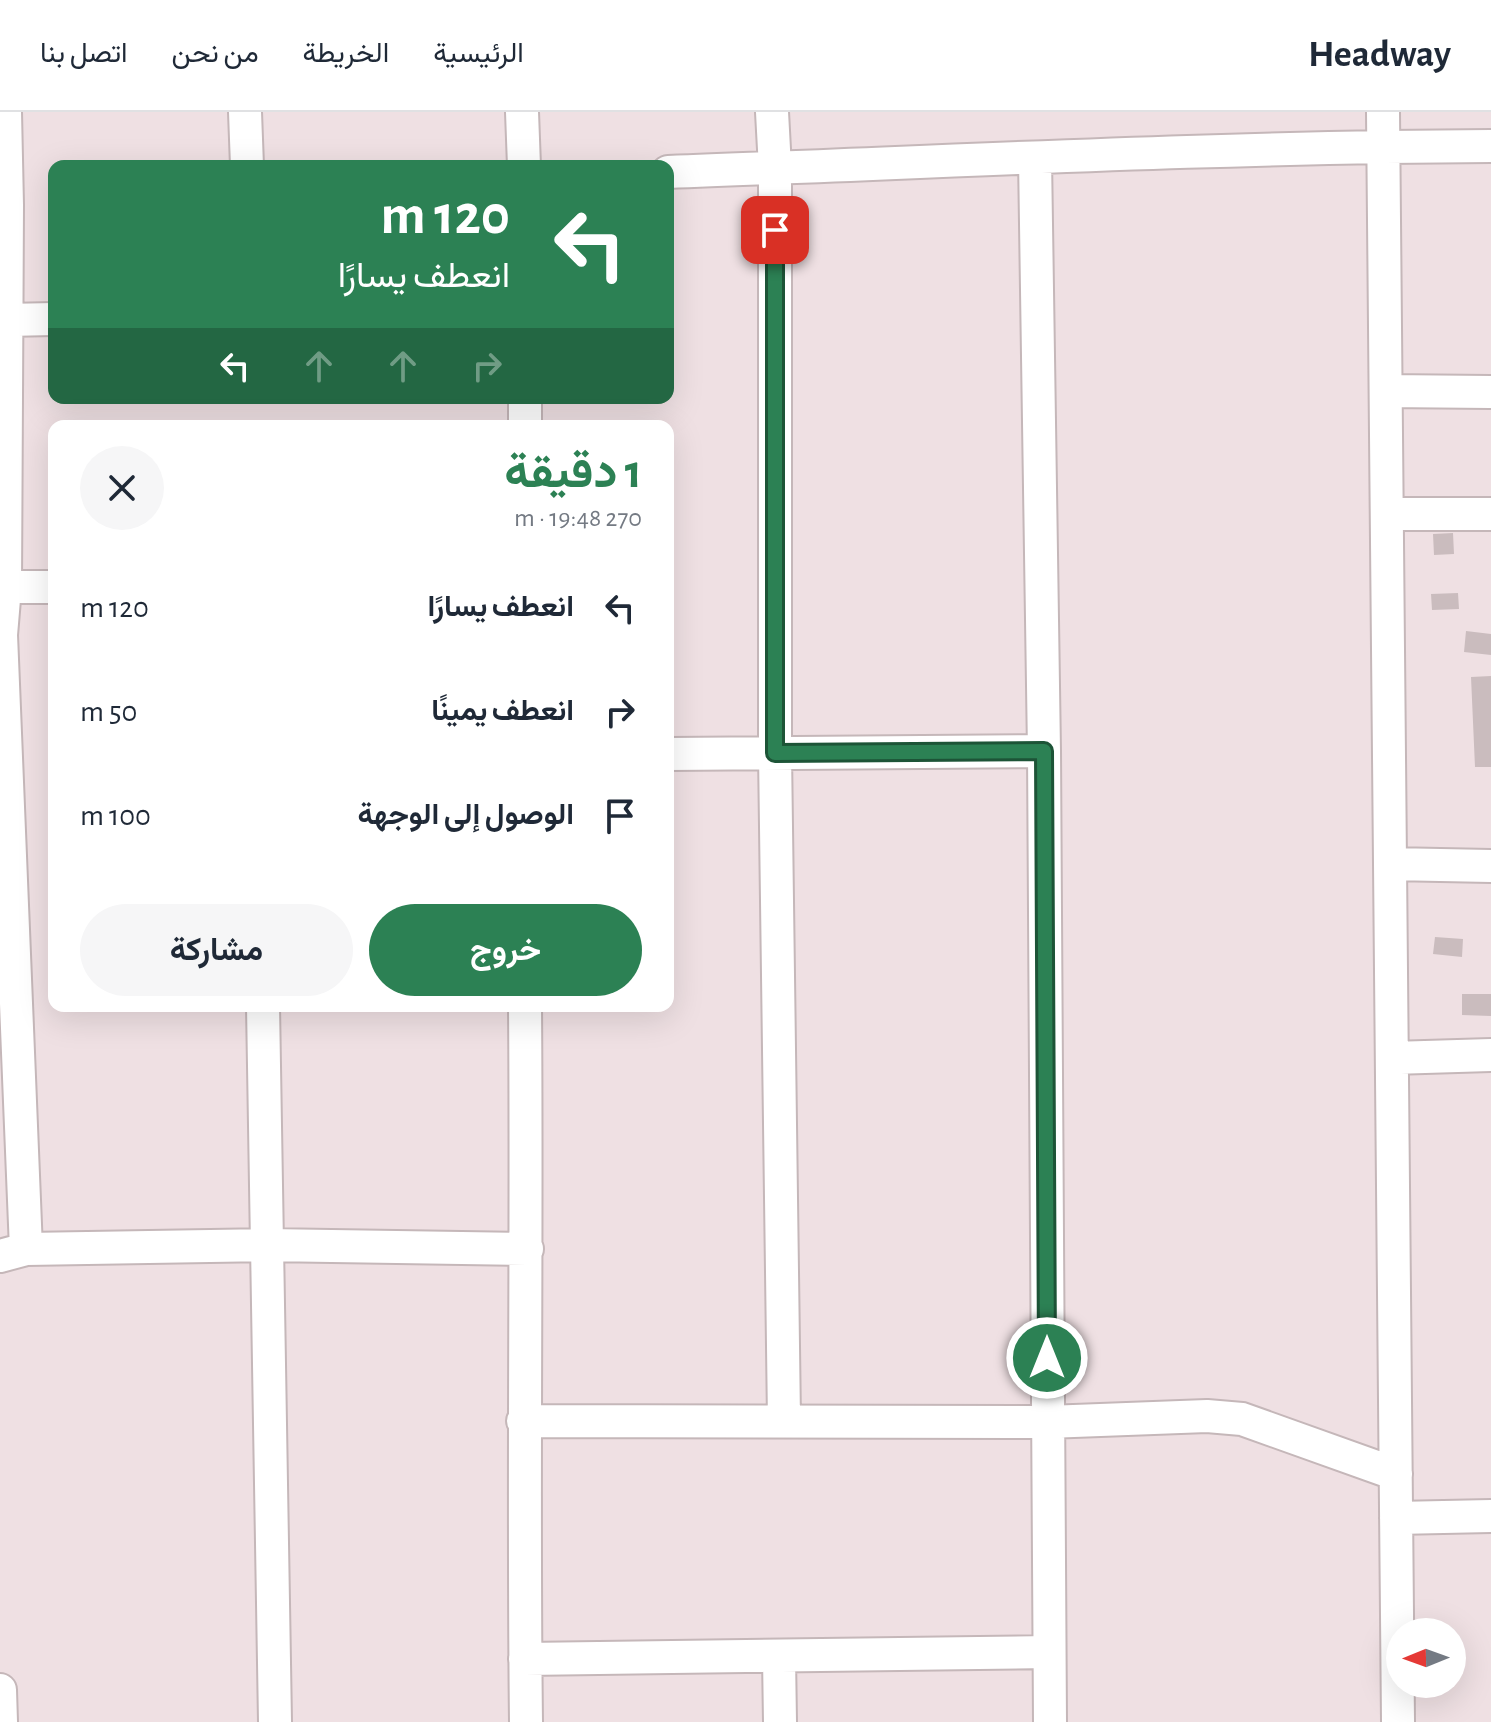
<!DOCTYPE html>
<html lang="ar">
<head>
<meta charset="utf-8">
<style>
	:root { --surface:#fff; --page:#f6f6f7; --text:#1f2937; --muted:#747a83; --line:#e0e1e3; --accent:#2c8154 }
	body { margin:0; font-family:"Alegreya Sans",Vazirmatn,sans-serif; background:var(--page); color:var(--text); direction:rtl; height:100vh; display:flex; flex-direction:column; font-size:30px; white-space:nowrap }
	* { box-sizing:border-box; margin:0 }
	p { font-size:26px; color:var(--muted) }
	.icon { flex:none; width:44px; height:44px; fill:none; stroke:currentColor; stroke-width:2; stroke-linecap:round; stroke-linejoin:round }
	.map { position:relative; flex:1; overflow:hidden; direction:ltr }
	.sheet { position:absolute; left:48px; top:308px; width:626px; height:592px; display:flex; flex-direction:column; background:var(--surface); border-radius:16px; box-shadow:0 8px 32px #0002; direction:rtl }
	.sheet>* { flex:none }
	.guide { position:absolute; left:48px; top:48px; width:626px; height:244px; border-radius:16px; box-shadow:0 8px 32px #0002; direction:rtl; background:#2c8154; color:#fff; overflow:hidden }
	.needle { width:52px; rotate:269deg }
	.buttons { position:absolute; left:1386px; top:1506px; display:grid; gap:16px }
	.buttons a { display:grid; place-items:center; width:80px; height:80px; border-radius:50%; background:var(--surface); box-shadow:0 8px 32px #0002; font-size:40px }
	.pin { position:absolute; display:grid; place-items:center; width:68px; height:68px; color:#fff; margin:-34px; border-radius:16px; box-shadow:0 4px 12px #0006 }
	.me { position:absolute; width:88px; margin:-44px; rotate:0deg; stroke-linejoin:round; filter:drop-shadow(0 0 6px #0008) }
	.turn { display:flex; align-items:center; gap:28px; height:168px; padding:0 32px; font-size:36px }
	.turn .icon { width:104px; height:104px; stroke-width:2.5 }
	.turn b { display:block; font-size:56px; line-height:68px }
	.lanes { display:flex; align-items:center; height:76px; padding:0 32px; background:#0003; justify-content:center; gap:40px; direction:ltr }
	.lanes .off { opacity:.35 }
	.round { display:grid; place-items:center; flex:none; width:84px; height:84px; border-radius:42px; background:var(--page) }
	.overview { display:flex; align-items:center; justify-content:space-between; height:136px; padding:0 32px }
	h1 { font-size:48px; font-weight:700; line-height:60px; color:var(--accent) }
	.button { display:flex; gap:16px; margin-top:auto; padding:16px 32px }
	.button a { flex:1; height:92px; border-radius:48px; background:var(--accent); color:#fff; font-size:32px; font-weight:700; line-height:92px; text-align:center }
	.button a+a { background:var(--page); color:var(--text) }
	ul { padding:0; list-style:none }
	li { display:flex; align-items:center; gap:24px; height:104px; padding:0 32px }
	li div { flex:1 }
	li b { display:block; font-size:30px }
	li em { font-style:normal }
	header { display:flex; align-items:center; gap:48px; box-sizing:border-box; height:112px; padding:0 40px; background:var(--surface); border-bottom:2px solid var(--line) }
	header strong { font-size:38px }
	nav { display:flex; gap:44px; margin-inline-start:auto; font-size:28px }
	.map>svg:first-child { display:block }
	.building { fill:#cabcbe }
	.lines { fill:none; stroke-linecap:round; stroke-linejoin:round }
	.minor-casing { stroke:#c5b7b9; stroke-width:36 }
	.minor { stroke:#fff; stroke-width:32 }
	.route-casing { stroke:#1d5437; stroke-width:20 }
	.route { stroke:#2c8154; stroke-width:14 }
</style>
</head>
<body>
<header>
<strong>Headway</strong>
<nav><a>الرئيسية</a><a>الخريطة</a><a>من نحن</a><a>اتصل بنا</a></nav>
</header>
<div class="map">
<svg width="1491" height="1610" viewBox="0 0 1491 1610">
	<rect width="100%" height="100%" fill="#efe0e3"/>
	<path class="building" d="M1453,421L1454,442L1434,443L1433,422Z
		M1458,481L1459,497L1432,498L1431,482Z
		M1466,519L1491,522V543L1464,540Z
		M1491,564V655H1475L1471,565Z
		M1435,825L1463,827L1462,845L1433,842Z
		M1462,882H1491V904L1462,903Z"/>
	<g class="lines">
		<defs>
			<path id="minor" d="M5,0L7,93L5,475L1,523L26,1137
				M245,0L247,54
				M522,0L524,54
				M772,0L775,56V641L784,1308
				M1383,0L1398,1610
				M1035,46L1044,639L1050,1610
				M668,60C942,50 1217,35 1491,34
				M6,208L54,207
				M1386,279L1491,280
				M525,286V314
				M1387,402H1491
				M5,475H54
				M668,642L1044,639
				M1390,752L1491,754
				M263,894L275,1610
				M525,894C527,1133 523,1371 526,1610
				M1392,946L1491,943
				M0,1144L26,1137L267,1133L527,1137
				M523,1309L1047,1310L1207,1304L1242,1307L1396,1362
				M1396,1406L1491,1404
				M779,1545L780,1610
				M525,1547L1049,1540
				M0,1578L1,1610"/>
		</defs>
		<use href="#minor" class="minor-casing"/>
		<use href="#minor" class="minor"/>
	</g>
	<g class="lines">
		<defs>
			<path id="route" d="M775,118V641L1044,639L1047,1246"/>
		</defs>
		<use href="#route" class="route-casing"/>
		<use href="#route" class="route"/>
	</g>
</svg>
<div class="buttons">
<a><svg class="needle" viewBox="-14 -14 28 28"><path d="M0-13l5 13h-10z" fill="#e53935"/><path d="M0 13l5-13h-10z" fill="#747a83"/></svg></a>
</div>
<div class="pin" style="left:775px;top:118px;background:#d93025"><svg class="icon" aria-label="arrive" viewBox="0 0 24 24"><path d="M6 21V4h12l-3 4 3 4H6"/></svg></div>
<svg class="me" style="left:1047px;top:1246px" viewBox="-20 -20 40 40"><circle r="17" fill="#2c8154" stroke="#fff" stroke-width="3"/><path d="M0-11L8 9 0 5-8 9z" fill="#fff"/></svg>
<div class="guide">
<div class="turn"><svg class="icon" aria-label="left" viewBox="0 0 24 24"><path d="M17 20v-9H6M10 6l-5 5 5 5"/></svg><div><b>120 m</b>انعطف يسارًا</div></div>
<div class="lanes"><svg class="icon" aria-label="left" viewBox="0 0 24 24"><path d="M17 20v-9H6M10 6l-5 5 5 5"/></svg><svg class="icon off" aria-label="ahead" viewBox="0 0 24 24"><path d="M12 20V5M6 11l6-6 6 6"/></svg><svg class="icon off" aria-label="ahead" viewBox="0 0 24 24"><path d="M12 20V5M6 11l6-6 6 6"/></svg><svg class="icon off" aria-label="right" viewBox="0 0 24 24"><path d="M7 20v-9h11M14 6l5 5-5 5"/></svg></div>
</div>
<section class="sheet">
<div class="overview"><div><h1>1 دقيقة</h1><p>270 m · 19:48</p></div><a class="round"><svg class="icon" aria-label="close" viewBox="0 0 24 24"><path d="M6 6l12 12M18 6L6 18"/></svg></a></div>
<ul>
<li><svg class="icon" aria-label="left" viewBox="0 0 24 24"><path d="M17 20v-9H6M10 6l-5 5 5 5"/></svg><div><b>انعطف يسارًا</b></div><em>120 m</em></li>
<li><svg class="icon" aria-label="right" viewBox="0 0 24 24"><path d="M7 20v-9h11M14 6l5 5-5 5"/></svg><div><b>انعطف يمينًا</b></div><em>50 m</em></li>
<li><svg class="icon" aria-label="arrive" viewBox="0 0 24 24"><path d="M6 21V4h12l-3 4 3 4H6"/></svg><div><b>الوصول إلى الوجهة</b></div><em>100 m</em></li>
</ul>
<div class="button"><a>خروج</a><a>مشاركة</a></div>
</section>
</div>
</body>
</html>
